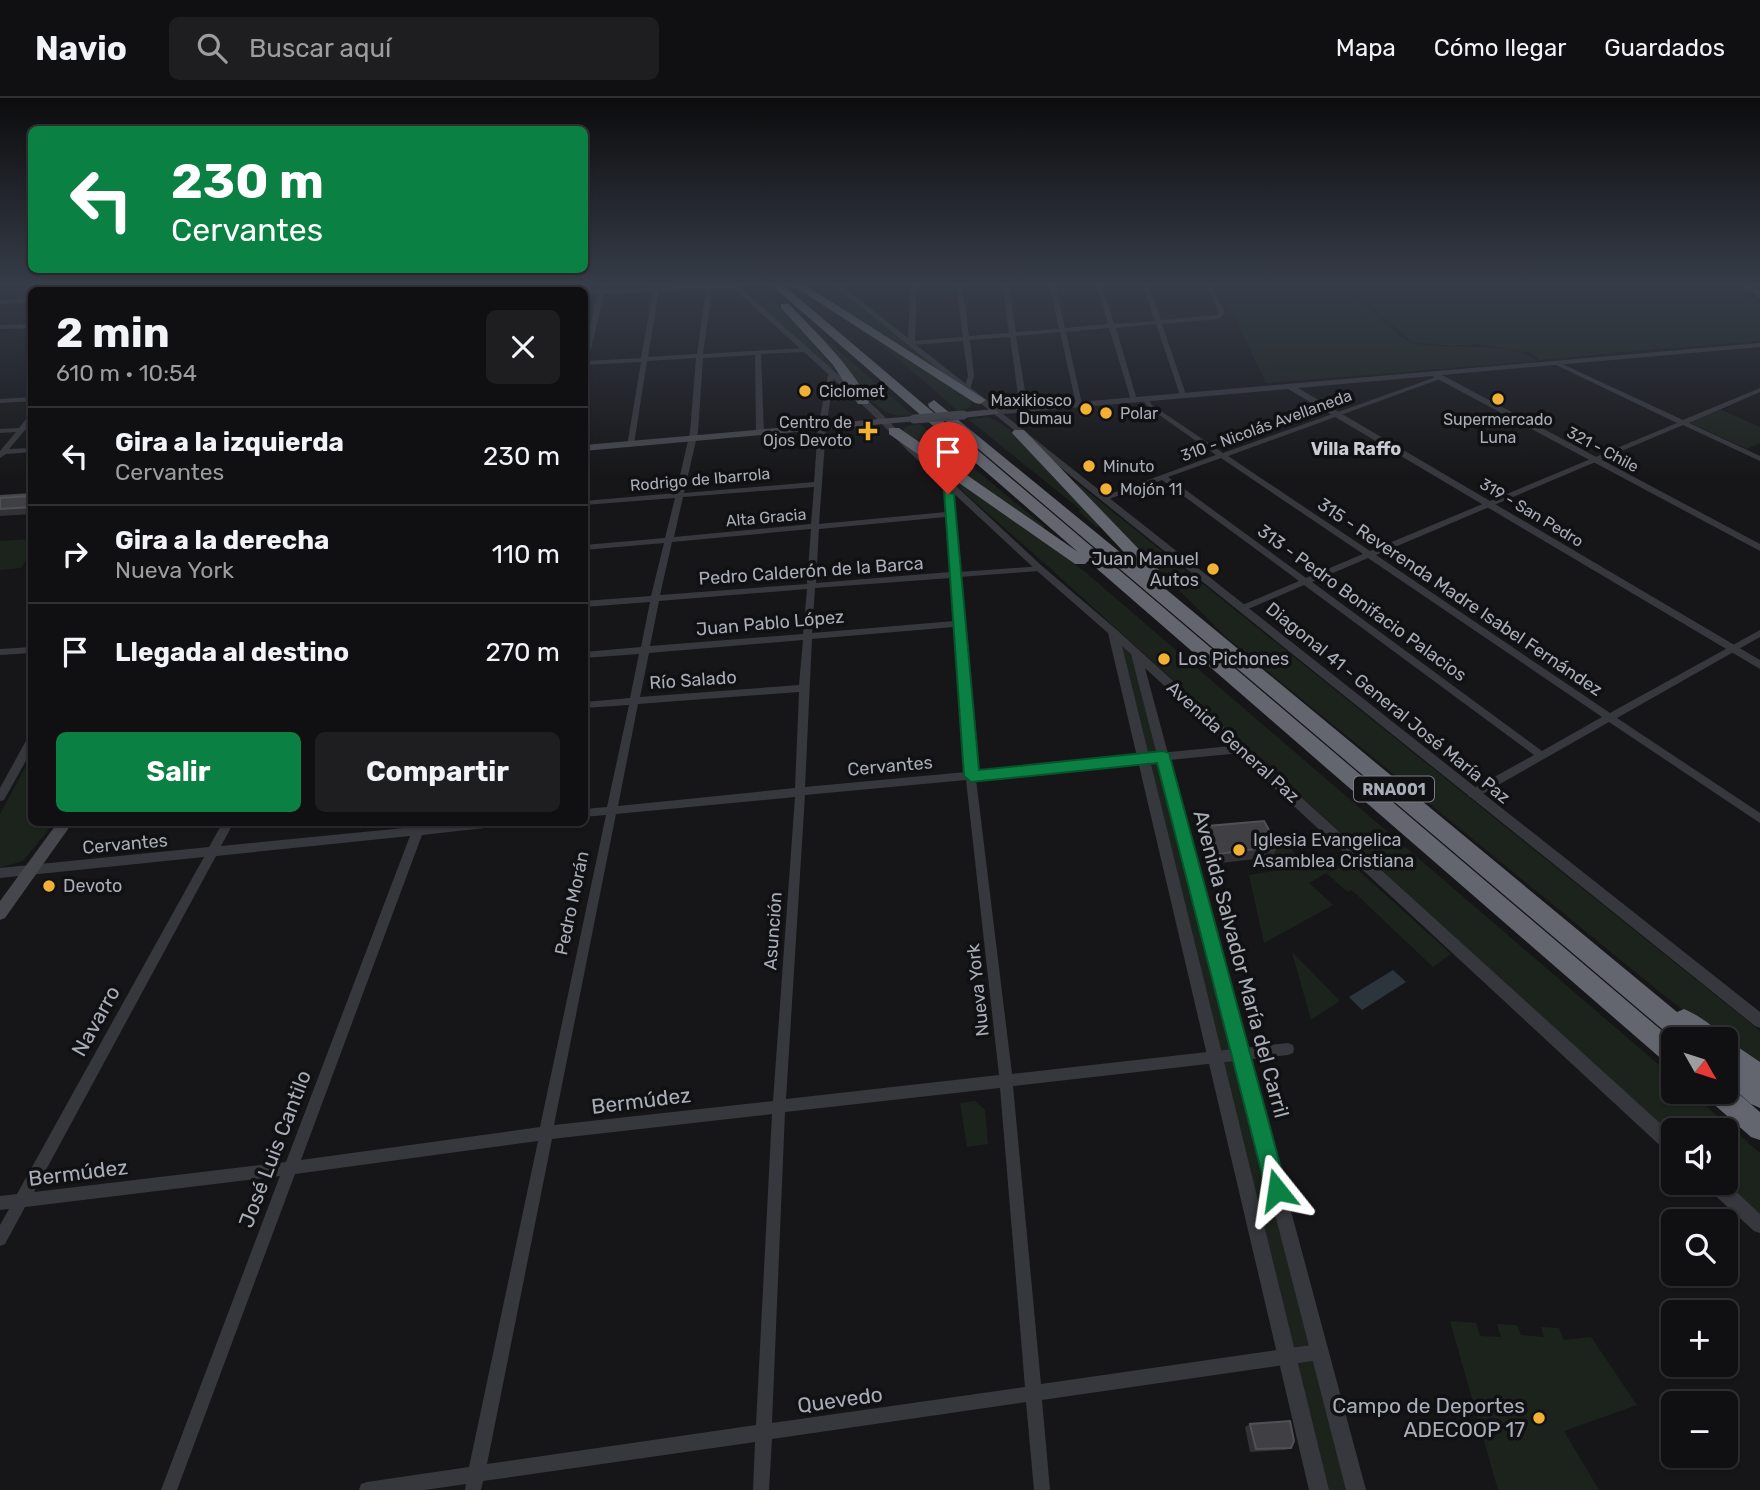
<!DOCTYPE html>
<html lang="es">
<head>
<meta charset="utf-8">
<style>
	:root { --surface:#101012; --page:#1e1e20; --text:#f1f3f6; --muted:#9c9d9f; --line:#303032; --accent:#0b8043 }
	body { margin:0; font-family:Rubik,sans-serif; background:var(--page); color:var(--text); height:100vh; display:flex; flex-direction:column; font-size:26px; white-space:nowrap }
	* { box-sizing:border-box; margin:0 }
	p { font-size:23px; color:var(--muted) }
	.icon { flex:none; width:38px; height:38px; fill:none; stroke:currentColor; stroke-width:2; stroke-linecap:round; stroke-linejoin:round }
	.map { position:relative; flex:1; overflow:hidden }
	.sheet { position:absolute; left:28px; top:189px; width:560px; height:539px; display:flex; flex-direction:column; background:var(--surface); border-radius:10px; box-shadow:0 2px 5px #0004,0 0 0 2px var(--line) }
	.sheet>* { flex:none }
	.top-card { position:absolute; left:28px; top:28px; width:560px; height:147px; border-radius:10px; box-shadow:0 2px 5px #0004,0 0 0 2px var(--line); background:#0b8043; color:#fff; overflow:hidden }
	.needle { width:46px; rotate:129deg }
	.controls { position:absolute; left:1661px; top:929px; display:grid; gap:14px }
	.controls a { display:grid; place-items:center; width:77px; height:77px; border-radius:10px; background:var(--surface); box-shadow:0 2px 5px #0004,0 0 0 2px var(--line); font-size:35px }
	.pin { position:absolute; display:grid; place-items:center; width:60px; height:60px; color:#fff; margin:-72px -30px; border-radius:50% 50% 50% 0; rotate:-45deg; box-shadow:0 0 7px #0007 }
	.pin .icon { rotate:45deg }
	.me { position:absolute; width:77px; margin:-38px; rotate:345deg; stroke-linejoin:round; filter:drop-shadow(0 0 5px #0008) }
	.turn { display:flex; align-items:center; gap:24px; height:147px; padding:0 28px; font-size:32px }
	.turn .icon { width:91px; height:91px; stroke-width:2.5 }
	.turn b { display:block; font-size:49px; line-height:60px }
	.round { display:grid; place-items:center; flex:none; width:74px; height:74px; border-radius:10px; background:var(--page) }
	.headline { display:flex; align-items:center; justify-content:space-between; height:119px; padding:0 28px }
	h1 { font-size:42px; font-weight:700; line-height:52px }
	.cta { display:flex; gap:14px; margin-top:auto; padding:14px 28px }
	.cta a { flex:1; height:80px; border-radius:10px; background:var(--accent); color:#fff; font-size:28px; font-weight:700; line-height:80px; text-align:center }
	.cta a+a { background:var(--page); color:var(--text) }
	ul { padding:0; list-style:none }
	li { display:flex; align-items:center; gap:21px; height:98px; padding:0 28px; border-top:2px solid var(--line) }
	li div { flex:1 }
	li b { display:block; font-size:26px }
	li em { font-style:normal }
	header { display:flex; align-items:center; gap:42px; box-sizing:border-box; height:98px; padding:0 35px; background:var(--surface); border-bottom:2px solid var(--line) }
	header strong { font-size:33px }
	nav { display:flex; gap:38px; margin-inline-start:auto; font-size:24px }
	.search { width:490px; height:63px; background:var(--page); display:flex; align-items:center; gap:18px; box-sizing:border-box; padding:0 24px; border-radius:10px; color:var(--muted); font-size:26px }
	.map>svg:first-child { display:block }
	.green { fill:#1c231d }
	.water { fill:#2c353c }
	.lines { fill:none; stroke-linecap:round; stroke-linejoin:round }
	.minor { fill:#37383d; fill-rule:evenodd }
	.tertiary { fill:#37383d; fill-rule:evenodd }
	.secondary { fill:#45474d; fill-rule:evenodd }
	.motorway { fill:#63666e; fill-rule:evenodd }
	.secondary-bridge { stroke:#45474d; stroke-width:9 }
	.wall { fill:#323236 }
	.building { fill:#3f3f44; stroke:#4f5156; stroke-width:2 }
	.route { fill:#0b8043; stroke:#07532c; stroke-width:2 }
	.poi-dot { fill:#f2b134; stroke:#111113; stroke-width:2.5 }
	.labels { text-anchor:middle; stroke-width:7; stroke-linejoin:round; paint-order:stroke }
	.far-poi-label { font-size:16px; fill:#a8adb8; stroke:#111113; text-anchor:start }
	.far-street-label { font-size:16px; fill:#a8adb8; stroke:#111113 }
	.shield { fill:#111113; stroke:#7b7e86; stroke-width:2 }
	.shield-label { font-size:16px; font-weight:bold; fill:#a8adb8 }
	.far-quarter-label { font-size:18px; font-weight:bold; fill:#c9ccd4; stroke:#111113 }
	.poi-label { font-size:18px; fill:#a8adb8; stroke:#111113; text-anchor:start }
	.street-label { font-size:18px; fill:#a8adb8; stroke:#111113 }
	.near-street-label { font-size:21px; fill:#a8adb8; stroke:#111113 }
	.near-poi-label { font-size:21px; fill:#a8adb8; stroke:#111113; text-anchor:end }
</style>
</head>
<body>
<header>
<strong>Navio</strong>
<div class="search"><svg class="icon" aria-label="search" viewBox="0 0 24 24"><circle cx="10" cy="10" r="6"/><path d="M15 15l6 6"/></svg>Buscar aquí</div>
<nav><a>Mapa</a><a>Cómo llegar</a><a>Guardados</a></nav>
</header>
<div class="map">
<svg width="1760" height="1392" viewBox="0 0 1760 1392">
	<rect width="100%" height="100%" fill="#161618"/>
	<path class="green" d="M735,185H758L835,271H831Z
		M808,185H832L949,279L877,236Z
		M1218,185H1342C1356,197 1400,242 1413,245C1446,254 1512,241 1537,263L1266,285Z
		M1346,185H1577L1602,205L1579,185H1734L1760,206V243L1660,251L1650,243L1658,251L1539,262L1532,255L1477,246L1452,248L1412,244Z
		M803,221L912,317C902,318 893,319 885,313C860,297 825,245 803,221Z
		M851,226L969,301L972,305L970,309L958,313L892,256Z
		M1720,311L1760,329V345L1747,351L1690,325Z
		M988,319C1021,330 1075,400 1100,428L1096,429L1078,413L1081,412L968,321Z
		M920,326L1045,429L1040,430L905,335L903,332L907,328Z
		M939,369L1084,473L1673,979V994H1690L1760,1055V1116L1725,1085L1726,1032H1673V1038L1050,470L936,370Z
		M1077,385L1760,933V972L1726,946V942L1720,941L1656,891L1227,540L1073,386Z
		M31,441V454L21,470L0,472V443Z
		M1113,534L1136,555L1356,1392H1319Z
		M31,659L32,724L54,725L23,763L0,770V716Z
		M1288,744L1302,769L1347,762L1451,856L1433,869L1356,796L1351,792L1348,794L1326,775L1309,785L1333,807L1264,845L1249,777L1279,772L1266,746Z
		M1292,854L1340,903L1311,922Z
		M975,1003L985,1012L988,1046L967,1049L960,1005Z
		M1450,1223L1476,1225L1480,1238L1501,1239L1497,1226L1517,1227L1521,1237L1544,1239L1541,1229L1559,1230L1564,1242L1591,1239L1637,1307L1564,1333L1599,1392H1498Z"/>
	<path class="water" d="M1393,872L1406,884L1362,912L1349,899Z"/>
	<g class="lines">
		<path class="minor" d="M136,185H142L136,192H130Z
			M275,185H313L310,187L206,192H179L182,190Z
			M601,185H607L605,192L653,190L654,185H660L659,190L707,187V185H713V187H736V189L734,190L712,191L703,256L803,250L806,252L803,254L761,256L764,335L760,337L756,335L755,257L703,260L698,334L684,395L814,384L818,330L828,277L831,275L834,277L826,330L819,426L946,414L944,395L948,387H951L955,389L952,395L959,474L1042,468L1043,470L1039,473L959,479L976,673L1241,647L1245,648L1246,651L1245,654L1241,655L976,681L1012,976L1288,945L1293,947L1294,951L1293,955L1288,957L1013,988L1041,1286L1319,1246L1324,1249L1327,1254L1324,1259L1319,1262L1042,1302L1050,1392H1034L1026,1304L772,1341L769,1392H753L755,1344L483,1383L481,1392H465L466,1386L425,1392H359L361,1386L367,1384L469,1369L538,1043L295,1076L177,1392H161L280,1078L25,1109L5,1146L0,1148V1127L9,1111L0,1112V1098L17,1096L204,759L0,780V770L209,749L223,724H234L221,748L414,729L415,724H426L425,728L456,724H508L503,728L422,737L301,1062L540,1029L606,717L584,719V711L607,709L629,607L584,610V604L630,600L639,556L584,560V554L641,549L650,504L584,509V503L651,498L664,445L584,452V447L665,440L675,400L584,407V403L676,395L690,334L696,260L647,263L634,346L627,348L641,264L584,267V250L598,196L584,197V193L599,192ZM706,191L697,256L648,259L659,193ZM653,194L641,260L588,263L604,196ZM814,389L811,426L674,439L683,399ZM946,419L950,474L816,485L819,431ZM811,431L807,486L660,497L672,444ZM951,480L954,523L812,535L815,490ZM807,491L803,536L650,548L659,503ZM954,529L966,674L805,689L812,541ZM803,542L799,587L640,599L649,555ZM799,594L795,690L618,708L638,606ZM966,682L999,977L786,1001L805,697ZM795,699L773,1003L554,1027L616,716ZM410,738L286,1064L34,1094L216,758ZM1000,990L1025,1289L772,1325L785,1014ZM772,1016L756,1327L487,1366L552,1041Z
			M956,185H962L969,238L1009,235L1002,185H1008L1016,234L1059,231L1049,185H1055L1065,230L1108,226L1096,185H1102L1114,226L1155,223L1142,185H1148L1161,222L1217,217L1219,215L1205,185H1211L1225,215L1219,221L1162,226L1185,294L1183,299L1181,300L1178,298L1179,294L1156,226L1116,230L1137,302L1134,304L1131,302L1109,230L1066,234L1082,306L1079,308L1076,306L1060,234L1016,238L1028,311L1024,313L1020,311L1010,239L970,242L974,278L970,291L967,293L964,291L968,278L963,243L912,247L909,245L912,243L963,239Z
			M32,200V204L0,206V202Z
			M32,226V230L0,231V227Z
			M1554,264H1558L1683,322L1760,290V294L1689,325L1760,358V363L1683,327L1376,457L1610,615L1760,532V539L1617,620L1760,715V725L1609,624L1477,699H1469L1468,696L1469,693L1534,657L1304,487L1246,512H1240V508L1299,483L1162,382L1106,402H1103L1099,400L1216,357L1148,309L1142,301L1145,299L1147,300L1152,307L1223,355L1436,279H1440V281L1228,358L1370,453L1677,325L1554,266ZM1221,360L1363,456L1306,480L1168,379ZM1368,460L1602,619L1542,653L1312,484Z
			M32,299V303L0,305V301Z
			M29,317H32V324L9,351L32,350V354L6,356L0,360V353L16,334L0,335V331L19,330Z
			M32,549V555L0,557V551Z
			M32,638V652L4,702L0,703V690L28,639Z"/>
		<path class="tertiary" d="M728,185H735L877,311L914,349L1042,468L1117,532L1673,1037V1056L1667,1054L1145,570L1366,1392H1346L1131,556L1122,548L1329,1392H1309L1108,535L1036,472L908,353L871,315Z
			M831,185H838L908,240L911,185H917L915,246L998,311L1760,245V249L1442,277L1760,446V453L1432,278L1298,290L1760,562V571L1288,291L1003,316L1760,914V930L1755,928Z
			M1726,1084L1760,1116V1135L1754,1133L1708,1091L1706,1085Z"/>
		<path class="secondary" d="M420,185H428L424,192H416Z
			M1740,185H1749L1760,194V200Z
			M994,311L999,314L997,316L963,320L958,317L963,314Z
			M914,318L919,321L917,323L584,353V347Z
			M32,395V401L0,403V397Z
			M58,724H73L5,820L0,822V803Z"/>
		<path class="motorway" d="M769,185H781L1673,942V967L1665,964L1088,463L1085,466H1075L889,336V330H899L1078,454Z
			M789,185H802L986,302L980,306L975,305Z
			M781,206H789C818,237 849,265 869,303L868,306H858L833,267L781,210Z
			M934,302L1137,468L1012,335L1014,332H1024L1158,471L1160,474L1158,477L1150,478L1677,914L1684,911C1697,917 1717,928 1722,942H1675L929,309L928,306Z
			M1726,941L1760,964V1010L1751,1006L1726,984Z
			M1726,985L1760,1014V1042L1751,1039L1709,1002L1706,994H1726Z"/>
		<path class="secondary-bridge" d="M914,321L963,317"/>
	</g>
	<path class="wall" d="M32,398V416L0,418V400Z
		M1208,728L1278,748L1272,759L1213,766L1204,739Z
		M1250,1326L1291,1350L1285,1352L1250,1354L1245,1329Z"/>
	<path class="building" d="M32,398V409L0,411V400Z
		M1264,723L1278,748L1218,756L1208,728Z
		M1290,1323L1294,1343L1291,1350L1256,1351L1250,1326Z"/>
	<linearGradient id="sky" x2="0" y2="1"><stop stop-color="#0c0c0d"/><stop offset="0.49" stop-color="#363c48"/><stop offset="1" stop-color="#363c48" stop-opacity="0"/></linearGradient>
	<rect width="1760" height="380" fill="url(#sky)"/>
	<path class="route" d="M944,393L954,396L979,672L1163,653L1169,655L1287,1092L1284,1099L1277,1102L1269,1099L1266,1092L1157,665L971,684L964,678Z"/>
	<g class="poi-dot">
		<circle cx="805" cy="293" r="7"/>
		<circle cx="1498" cy="301" r="7"/>
		<circle cx="1086" cy="311" r="7"/>
		<circle cx="1106" cy="315" r="7"/>
		<path d="M864.5 322.5h7v7h7v7h-7v7h-7v-7h-7v-7h7z"/>
		<circle cx="1089" cy="368" r="7"/>
		<circle cx="1106" cy="391" r="7"/>
		<circle cx="1213" cy="471" r="7"/>
		<circle cx="1164" cy="561" r="7"/>
		<circle cx="1239" cy="752" r="7"/>
		<circle cx="49" cy="788" r="7"/>
		<circle cx="1539" cy="1320" r="7"/>
	</g>
	<g class="labels">
		<g class="far-poi-label">
			<text x="819" y="299">Ciclomet</text>
			<text x="1072" y="308" text-anchor="end">Maxikiosco<tspan x="1072" dy="18">Dumau</tspan></text>
			<text x="1120" y="321">Polar</text>
			<text x="1498" y="327" text-anchor="middle">Supermercado<tspan x="1498" dy="18">Luna</tspan></text>
			<text x="852" y="330" text-anchor="end">Centro de<tspan x="852" dy="18">Ojos Devoto</tspan></text>
			<text x="1103" y="374">Minuto</text>
			<text x="1120" y="397">Mojón 11</text>
		</g>
		<g class="far-street-label">
			<text transform="translate(1266 327) rotate(-20)" y="6">310 - Nicolás Avellaneda</text>
			<text transform="translate(1603 351) rotate(28)" y="6">321 - Chile</text>
			<text transform="translate(700 381) rotate(-5)" y="6">Rodrigo de Ibarrola</text>
			<text transform="translate(1532 414) rotate(31)" y="6">319 - San Pedro</text>
			<text transform="translate(766 419) rotate(-5)" y="6">Alta Gracia</text>
		</g>
		<rect class="shield" x="1354" y="678.5" width="80" height="25" rx="5"/>
		<g class="shield-label">
			<text x="1394" y="697">RNA001</text>
		</g>
		<g class="far-quarter-label">
			<text x="1356" y="357">Villa Raffo</text>
		</g>
		<g class="poi-label">
			<text x="1199" y="467" text-anchor="end">Juan Manuel<tspan x="1199" dy="21">Autos</tspan></text>
			<text x="1178" y="567">Los Pichones</text>
			<text x="1253" y="748">Iglesia Evangelica<tspan x="1253" dy="21">Asamblea Cristiana</tspan></text>
			<text x="63" y="794">Devoto</text>
		</g>
		<g class="street-label">
			<text transform="translate(811 473) rotate(-4)" y="6">Pedro Calderón de la Barca</text>
			<text transform="translate(1460 499) rotate(34)" y="6">315 - Reverenda Madre Isabel Fernández</text>
			<text transform="translate(1362 505) rotate(36)" y="6">313 - Pedro Bonifacio Palacios</text>
			<text transform="translate(770 525) rotate(-5)" y="6">Juan Pablo López</text>
			<text transform="translate(693 582) rotate(-4)" y="6">Río Salado</text>
			<text transform="translate(1388 605) rotate(39)" y="6">Diagonal 41 - General José María Paz</text>
			<text transform="translate(1233 644) rotate(42)" y="6">Avenida General Paz</text>
			<text transform="translate(890 668) rotate(-5)" y="6">Cervantes</text>
			<text transform="translate(125 746) rotate(-5)" y="6">Cervantes</text>
			<text transform="translate(572 805) rotate(-78)" y="6">Pedro Morán</text>
			<text transform="translate(773 833) rotate(-86)" y="6">Asunción</text>
			<text transform="translate(978 892) rotate(-96)" y="6">Nueva York</text>
		</g>
		<g class="near-street-label">
			<text transform="translate(1241 866) rotate(75)" y="7">Avenida Salvador María del Carril</text>
			<text transform="translate(96 923) rotate(-61)" y="7">Navarro</text>
			<text transform="translate(641 1003) rotate(-7)" y="7">Bermúdez</text>
			<text transform="translate(275 1051) rotate(-69)" y="7">José Luis Cantilo</text>
			<text transform="translate(78 1075) rotate(-7)" y="7">Bermúdez</text>
			<text transform="translate(840 1302) rotate(-8)" y="7">Quevedo</text>
		</g>
		<g class="near-poi-label">
			<text x="1525" y="1315">Campo de Deportes<tspan x="1525" dy="24">ADECOOP 17</tspan></text>
		</g>
	</g>
</svg>
<div class="controls">
<a><svg class="needle" viewBox="-14 -14 28 28"><path d="M0-13l5 13h-10z" fill="#e53935"/><path d="M0 13l5-13h-10z" fill="#9c9d9f"/></svg></a>
<a><svg class="icon" aria-label="sound" viewBox="0 0 24 24"><path d="M4 9h4l5-4v14l-5-4H4zM17 9q2 3 0 6"/></svg></a>
<a><svg class="icon" aria-label="search" viewBox="0 0 24 24"><circle cx="10" cy="10" r="6"/><path d="M15 15l6 6"/></svg></a>
<a>+</a>
<a>−</a>
</div>
<div class="pin" style="left:948px;top:396px;background:#d93025"><svg class="icon" aria-label="arrive" viewBox="0 0 24 24"><path d="M6 21V4h12l-3 4 3 4H6"/></svg></div>
<svg class="me" style="left:1277px;top:1092px" viewBox="-20 -20 40 40"><path d="M0-17L14 15 0 8-14 15z" fill="#0b8043" stroke="#fff" stroke-width="4"/></svg>
<div class="top-card">
<div class="turn"><svg class="icon" aria-label="left" viewBox="0 0 24 24"><path d="M17 20v-9H6M10 6l-5 5 5 5"/></svg><div><b>230 m</b>Cervantes</div></div>
</div>
<section class="sheet">
<div class="headline"><div><h1>2 min</h1><p>610 m · 10:54</p></div><a class="round"><svg class="icon" aria-label="close" viewBox="0 0 24 24"><path d="M6 6l12 12M18 6L6 18"/></svg></a></div>
<ul>
<li><svg class="icon" aria-label="left" viewBox="0 0 24 24"><path d="M17 20v-9H6M10 6l-5 5 5 5"/></svg><div><b>Gira a la izquierda</b><p>Cervantes</p></div><em>230 m</em></li>
<li><svg class="icon" aria-label="right" viewBox="0 0 24 24"><path d="M7 20v-9h11M14 6l5 5-5 5"/></svg><div><b>Gira a la derecha</b><p>Nueva York</p></div><em>110 m</em></li>
<li><svg class="icon" aria-label="arrive" viewBox="0 0 24 24"><path d="M6 21V4h12l-3 4 3 4H6"/></svg><div><b>Llegada al destino</b></div><em>270 m</em></li>
</ul>
<div class="cta"><a>Salir</a><a>Compartir</a></div>
</section>
</div>
</body>
</html>
